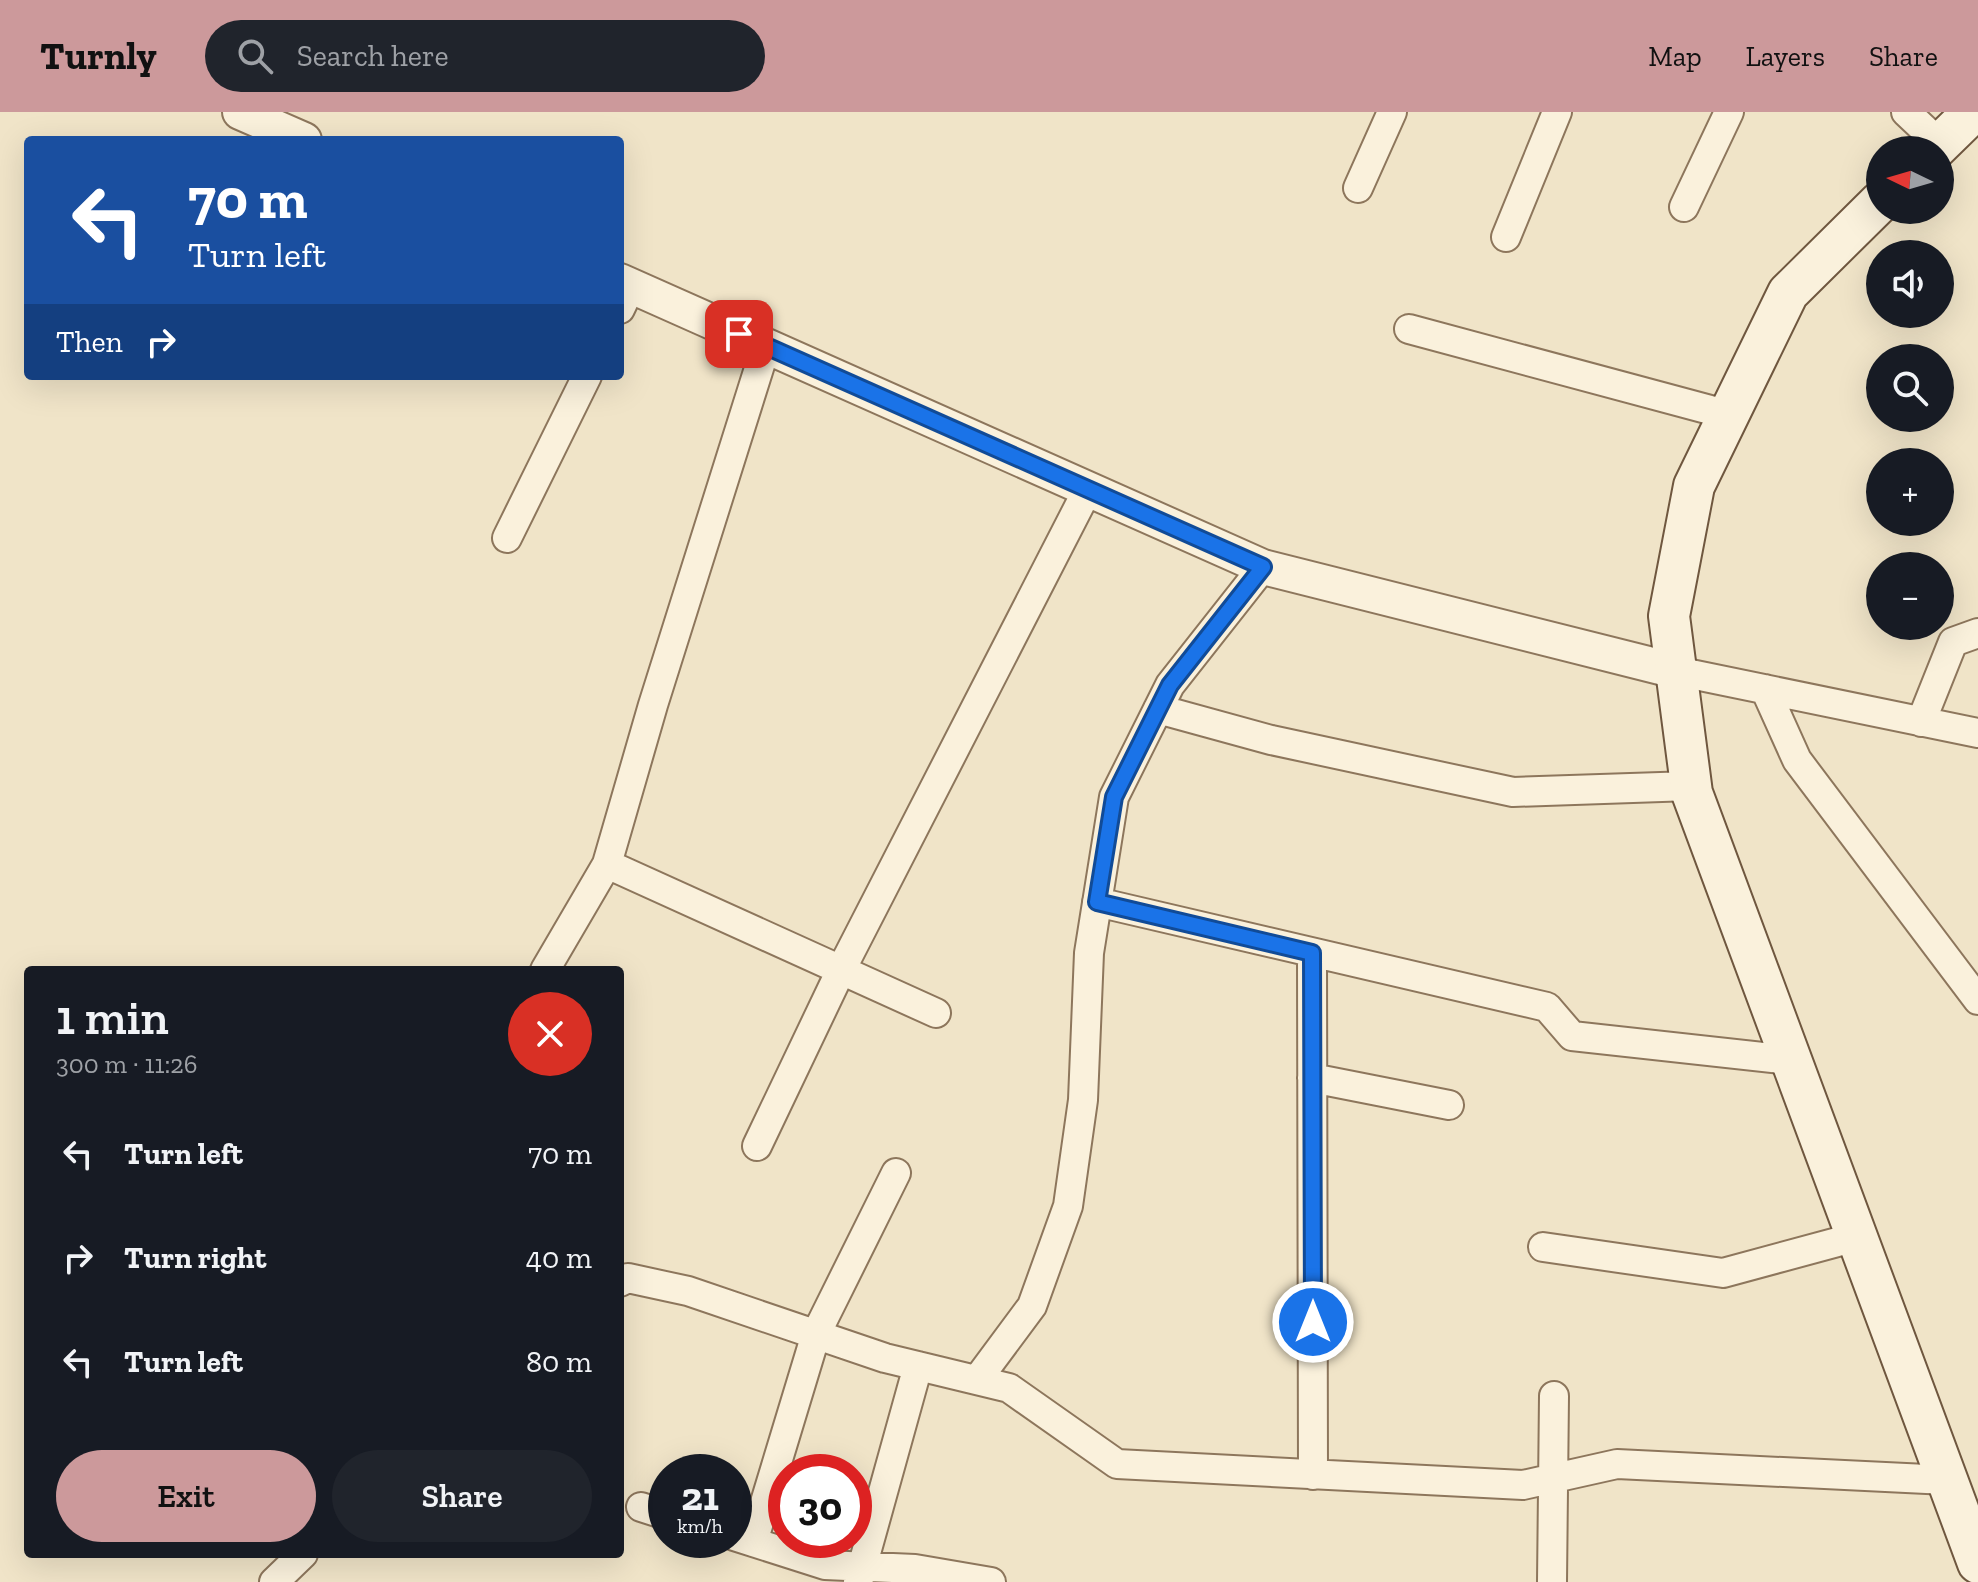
<!DOCTYPE html>
<html lang="en">
<head>
<meta charset="utf-8">
<style>
	:root { --surface:#171b24; --page:#20242c; --text:#f1f3f6; --muted:#9ea1a6; --accent:#cc999b }
	body { margin:0; font-family:"Zilla Slab",serif; background:var(--page); color:var(--text); height:100vh; display:flex; flex-direction:column; font-size:30px; white-space:nowrap }
	* { box-sizing:border-box; margin:0 }
	p { font-size:26px; color:var(--muted) }
	.icon { flex:none; width:44px; height:44px; fill:none; stroke:currentColor; stroke-width:2; stroke-linecap:round; stroke-linejoin:round }
	.map { position:relative; flex:1; overflow:hidden }
	.details { position:absolute; left:24px; top:854px; width:600px; height:592px; display:flex; flex-direction:column; background:var(--surface); border-radius:8px; box-shadow:0 8px 32px #0002 }
	.details>* { flex:none }
	.banner { position:absolute; left:24px; top:24px; width:600px; height:244px; border-radius:8px; box-shadow:0 8px 32px #0002; background:#1a4fa0; color:#fff; overflow:hidden }
	.needle { width:52px; rotate:275deg }
	.controls { position:absolute; left:1866px; top:24px; display:grid; gap:16px }
	.controls a { display:grid; place-items:center; width:88px; height:88px; border-radius:50%; background:var(--surface); box-shadow:0 8px 32px #0002; font-size:40px }
	.speed { position:absolute; left:648px; top:1342px; display:flex; gap:16px; font-size:40px; font-weight:700; text-align:center }
	.speed>* { display:grid; place-content:center; width:104px; height:104px; border-radius:50%; background:var(--surface); box-shadow:0 8px 32px #0002; line-height:1 }
	.speed small { font-size:20px; font-weight:400 }
	.speed .limit { border:12px solid #d22; background:#fff; color:#111 }
	.pin { position:absolute; display:grid; place-items:center; width:68px; height:68px; color:#fff; margin:-34px; border-radius:16px; box-shadow:0 4px 12px #0006 }
	.me { position:absolute; width:88px; margin:-44px; rotate:0deg; stroke-linejoin:round; filter:drop-shadow(0 0 6px #0008) }
	.turn { display:flex; align-items:center; gap:28px; height:168px; padding:0 32px; font-size:36px }
	.turn .icon { width:104px; height:104px; stroke-width:2.5 }
	.turn b { display:block; font-size:56px; line-height:68px }
	.then { display:flex; align-items:center; height:76px; padding:0 32px; background:#0003; gap:16px; font-size:30px }
	.round { display:grid; place-items:center; flex:none; width:84px; height:84px; border-radius:42px; background:var(--page) }
	.overview { display:flex; align-items:center; justify-content:space-between; height:136px; padding:0 32px }
	h1 { font-size:48px; font-weight:600; line-height:60px }
	.primary-button { display:flex; gap:16px; margin-top:auto; padding:16px 32px }
	.primary-button a { flex:1; height:92px; border-radius:48px; background:var(--accent); color:#111; font-size:32px; font-weight:600; line-height:92px; text-align:center }
	.primary-button a+a { background:var(--page); color:var(--text) }
	ul { padding:0; list-style:none }
	li { display:flex; align-items:center; gap:24px; height:104px; padding:0 32px }
	li div { flex:1 }
	li b { display:block; font-size:30px }
	li em { font-style:normal }
	header { display:flex; align-items:center; gap:48px; box-sizing:border-box; height:112px; padding:0 40px; background:var(--accent); color:#111 }
	header strong { font-size:38px }
	nav { display:flex; gap:44px; margin-inline-start:auto; font-size:28px }
	.search { width:560px; height:72px; background:var(--page); display:flex; align-items:center; gap:20px; box-sizing:border-box; padding:0 28px; border-radius:44px; color:var(--muted); font-size:30px }
	.map>svg:first-child { display:block }
	.lines { fill:none; stroke-linecap:round; stroke-linejoin:round }
	.minor-casing { stroke:#8d765c; stroke-width:32 }
	.tertiary-casing { stroke:#8d765c; stroke-width:38 }
	.secondary-casing { stroke:#6f573f; stroke-width:44 }
	.minor { stroke:#faf1dc; stroke-width:28 }
	.tertiary { stroke:#faf1dc; stroke-width:34 }
	.secondary { stroke:#faf1dc; stroke-width:40 }
	.route-casing { stroke:#114b97; stroke-width:20 }
	.route { stroke:#1a73e8; stroke-width:14 }
</style>
</head>
<body>
<header>
<strong>Turnly</strong>
<div class="search"><svg class="icon" aria-label="search" viewBox="0 0 24 24"><circle cx="10" cy="10" r="6"/><path d="M15 15l6 6"/></svg>Search here</div>
<nav><a>Map</a><a>Layers</a><a>Share</a></nav>
</header>
<div class="map">
<svg width="1978" height="1470" viewBox="0 0 1978 1470">
	<rect width="100%" height="100%" fill="#f0e4c8"/>
	<g class="lines">
		<defs>
			<path id="minor" d="M1906,0L1940,32
				M1358,76L1392,0
				M1684,95L1729,0
				M1506,125L1557,0
				M620,197L631,174
				M1409,217L1729,303
				M507,426L587,264
				M1676,559L1978,621
				M1765,577L1797,648L1978,888
				M1158,597L1271,628L1513,680L1691,674
				M1921,610L1953,530L1978,521
				M607,752L936,901
				M1097,790L1547,895L1572,924L1791,948
				M1312,841L1313,1363
				M545,858L607,752L653,593L766,234
				M1312,966L1449,993
				M757,1034L841,858L1088,377
				M1543,1135L1723,1161L1856,1125
				M620,1170L628,1166L688,1179L885,1246L1009,1276L1117,1352L1523,1373L1617,1352L1947,1368
				M977,1268L1032,1194L1068,1094L1083,988L1089,841L1114,685L1170,573L1263,455
				M641,1395L666,1403
				M734,1424L825,1453L915,1457L991,1470
				M753,1430L816,1222L896,1061
				M274,1470L303,1442
				M858,1470L918,1254
				M1552,1470L1554,1284"/>
			<path id="tertiary" d="M240,0L304,28
				M620,169L1263,455L1676,559"/>
			<path id="secondary" d="M1934,38L1973,0
				M1880,90L1788,181L1694,374L1669,504L1692,681L1978,1451"/>
		</defs>
		<use href="#minor" class="minor-casing"/>
		<use href="#tertiary" class="tertiary-casing"/>
		<use href="#secondary" class="secondary-casing"/>
		<use href="#minor" class="minor"/>
		<use href="#tertiary" class="tertiary"/>
		<use href="#secondary" class="secondary"/>
	</g>
	<g class="lines">
		<defs>
			<path id="route" d="M739,222L1263,455L1170,573L1114,685L1097,790L1312,841L1313,1210"/>
		</defs>
		<use href="#route" class="route-casing"/>
		<use href="#route" class="route"/>
	</g>
</svg>
<div class="controls">
<a><svg class="needle" viewBox="-14 -14 28 28"><path d="M0-13l5 13h-10z" fill="#e53935"/><path d="M0 13l5-13h-10z" fill="#9ea1a6"/></svg></a>
<a><svg class="icon" aria-label="sound" viewBox="0 0 24 24"><path d="M4 9h4l5-4v14l-5-4H4zM17 9q2 3 0 6"/></svg></a>
<a><svg class="icon" aria-label="search" viewBox="0 0 24 24"><circle cx="10" cy="10" r="6"/><path d="M15 15l6 6"/></svg></a>
<a>+</a>
<a>−</a>
</div>
<div class="speed"><div>21<small>km/h</small></div><div class="limit">30</div></div>
<div class="pin" style="left:739px;top:222px;background:#d93025"><svg class="icon" aria-label="arrive" viewBox="0 0 24 24"><path d="M6 21V4h12l-3 4 3 4H6"/></svg></div>
<svg class="me" style="left:1313px;top:1210px" viewBox="-20 -20 40 40"><circle r="17" fill="#1a73e8" stroke="#fff" stroke-width="3"/><path d="M0-11L8 9 0 5-8 9z" fill="#fff"/></svg>
<div class="banner">
<div class="turn"><svg class="icon" aria-label="left" viewBox="0 0 24 24"><path d="M17 20v-9H6M10 6l-5 5 5 5"/></svg><div><b>70 m</b>Turn left</div></div>
<div class="then">Then<svg class="icon" aria-label="right" viewBox="0 0 24 24"><path d="M7 20v-9h11M14 6l5 5-5 5"/></svg></div>
</div>
<section class="details">
<div class="overview"><div><h1>1 min</h1><p>300 m · 11:26</p></div><a class="round" style="background:#d93025;color:#fff"><svg class="icon" aria-label="close" viewBox="0 0 24 24"><path d="M6 6l12 12M18 6L6 18"/></svg></a></div>
<ul>
<li><svg class="icon" aria-label="left" viewBox="0 0 24 24"><path d="M17 20v-9H6M10 6l-5 5 5 5"/></svg><div><b>Turn left</b></div><em>70 m</em></li>
<li><svg class="icon" aria-label="right" viewBox="0 0 24 24"><path d="M7 20v-9h11M14 6l5 5-5 5"/></svg><div><b>Turn right</b></div><em>40 m</em></li>
<li><svg class="icon" aria-label="left" viewBox="0 0 24 24"><path d="M17 20v-9H6M10 6l-5 5 5 5"/></svg><div><b>Turn left</b></div><em>80 m</em></li>
</ul>
<div class="primary-button"><a>Exit</a><a>Share</a></div>
</section>
</div>
</body>
</html>
